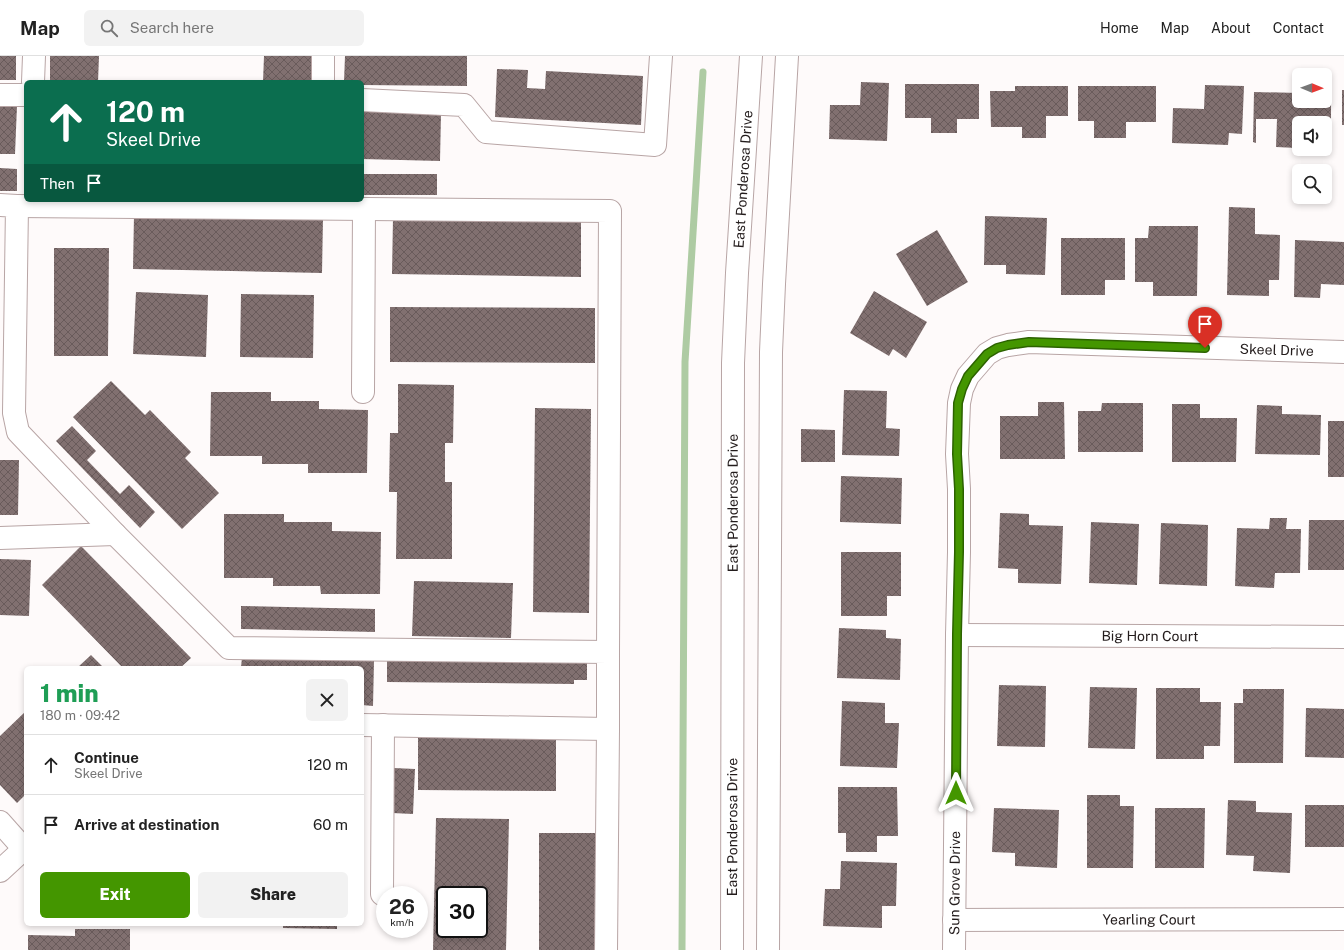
<!DOCTYPE html>
<html lang="en">
<head>
<meta charset="utf-8">
<style>
	:root { --surface:#fff; --page:#f2f2f2; --text:#222; --muted:#767676; --line:#e0e0e0; --accent:#449600 }
	body { margin:0; font-family:"Public Sans",sans-serif; background:var(--page); color:var(--text); height:100vh; display:flex; flex-direction:column; font-size:15px; white-space:nowrap }
	* { box-sizing:border-box; margin:0 }
	p { font-size:13px; color:var(--muted) }
	.icon { flex:none; width:22px; height:22px; fill:none; stroke:currentColor; stroke-width:2; stroke-linecap:round; stroke-linejoin:round }
	.map { position:relative; flex:1; overflow:hidden }
	.drawer { position:absolute; left:24px; top:610px; width:340px; height:260px; display:flex; flex-direction:column; background:var(--surface); border-radius:6px; box-shadow:0 2px 6px #0003 }
	.drawer>* { flex:none }
	.top-card { position:absolute; left:24px; top:24px; width:340px; height:122px; border-radius:6px; box-shadow:0 2px 6px #0003; background:#0b6e4f; color:#fff; overflow:hidden }
	.needle { width:26px; rotate:91deg }
	.buttons { position:absolute; left:1292px; top:12px; display:grid; gap:8px }
	.buttons a { display:grid; place-items:center; width:40px; height:40px; border-radius:6px; background:var(--surface); box-shadow:0 2px 6px #0003; font-size:20px }
	.speed { position:absolute; left:376px; top:830px; display:flex; gap:8px; font-size:20px; font-weight:700; text-align:center }
	.speed>* { display:grid; place-content:center; width:52px; height:52px; border-radius:50%; background:var(--surface); box-shadow:0 2px 6px #0003; line-height:1 }
	.speed small { font-size:10px; font-weight:400 }
	.speed .limit { border:2px solid #111; border-radius:6px; background:#fff; color:#111 }
	.pin { position:absolute; display:grid; place-items:center; width:34px; height:34px; color:#fff; margin:-41px -17px; border-radius:50% 50% 50% 0; rotate:-45deg; box-shadow:0 0 4px #0007 }
	.pin .icon { rotate:45deg }
	.me { position:absolute; width:44px; margin:-22px; rotate:0deg; stroke-linejoin:round; filter:drop-shadow(0 0 3px #0008) }
	.turn { display:flex; align-items:center; gap:14px; height:84px; padding:0 16px; font-size:18px }
	.turn .icon { width:52px; height:52px; stroke-width:2.5 }
	.turn b { display:block; font-size:28px; line-height:34px }
	.then { display:flex; align-items:center; height:38px; padding:0 16px; background:#0003; gap:8px; font-size:15px }
	.round { display:grid; place-items:center; flex:none; width:42px; height:42px; border-radius:6px; background:var(--page) }
	.overview { display:flex; align-items:center; justify-content:space-between; height:68px; padding:0 16px }
	h1 { font-size:24px; font-weight:800; line-height:30px; color:#1e9e55 }
	.button { display:flex; gap:8px; margin-top:auto; padding:8px 16px }
	.button a { flex:1; height:46px; border-radius:6px; background:var(--accent); color:#fff; font-size:16px; font-weight:800; line-height:46px; text-align:center }
	.button a+a { background:var(--page); color:var(--text) }
	ul { padding:0; list-style:none }
	li { display:flex; align-items:center; gap:12px; height:60px; padding:0 16px; border-top:1px solid var(--line) }
	li div { flex:1 }
	li b { display:block; font-size:15px }
	li em { font-style:normal }
	header { display:flex; align-items:center; gap:24px; box-sizing:border-box; height:56px; padding:0 20px; background:var(--surface); border-bottom:1px solid var(--line) }
	header strong { font-size:19px }
	nav { display:flex; gap:22px; margin-inline-start:auto; font-size:14px }
	.search { width:280px; height:36px; background:var(--page); display:flex; align-items:center; gap:10px; box-sizing:border-box; padding:0 14px; border-radius:6px; color:var(--muted); font-size:15px }
	.map>svg:first-child { display:block }
	.lines { fill:none; stroke-linecap:round; stroke-linejoin:round }
	.stream { stroke:#aecba3; stroke-width:7 }
	.building { fill:url(#building-cross-hatch); fill-rule:evenodd }
	.minor-casing { stroke:#b8a5a5; stroke-width:24 }
	.major-casing { stroke:#b8a5a5; stroke-width:24 }
	.minor { stroke:#fff; stroke-width:22 }
	.major { stroke:#fff; stroke-width:22 }
	.route-casing { stroke:#2c6200; stroke-width:10 }
	.route { stroke:#449600; stroke-width:7 }
	.labels { text-anchor:middle; stroke-width:3; stroke-linejoin:round; paint-order:stroke }
	.street-label { font-size:14px; fill:#231c1c; stroke:#fefafa }
</style>
</head>
<body>
<header>
<strong>Map</strong>
<div class="search"><svg class="icon" aria-label="search" viewBox="0 0 24 24"><circle cx="10" cy="10" r="6"/><path d="M15 15l6 6"/></svg>Search here</div>
<nav><a>Home</a><a>Map</a><a>About</a><a>Contact</a></nav>
</header>
<div class="map">
<svg width="1344" height="894" viewBox="0 0 1344 894">
	<defs>
		<pattern id="building-cross-hatch" width="8" height="8" patternUnits="userSpaceOnUse"><rect width="8" height="8" fill="#817070"/><path d="M0 0l8 8M0 8l8-8" fill="none" stroke="#695b5b"/></pattern>
	</defs>
	<rect width="100%" height="100%" fill="#fefafa"/>
	<g class="lines">
		<path class="stream" d="M682,894L685,306L703,16"/>
	</g>
	<path class="building" d="M0,0H16V24H0Z
		M50,0H99L98,26H50Z
		M264,0H313L312,26H263Z
		M345,0H467V30L362,29V26H344Z
		M497,13L528,14L527,32L545,33L546,15L643,20L641,69L495,61Z
		M861,26L889,27L887,85L829,83L830,49H860Z
		M905,28H979V63H957V77H931V62H905Z
		M1205,29L1244,30L1242,78L1229,77L1228,89L1172,87L1173,52L1204,53Z
		M1015,30H1068V60H1046V82H1022V71H991L990,35H1015Z
		M1078,30H1156V66H1126V82H1094V65H1078Z
		M1342,34H1344V69H1342Z
		M1254,36L1299,37V45H1325V37L1331,38V76H1325V67H1299V76L1297,75V92L1276,91L1277,63H1256V87L1253,86Z
		M0,49L17,50L15,98H0Z
		M362,54L441,57L440,105L362,103Z
		M0,112L17,113V135H0Z
		M362,118H437V139H362Z
		M1229,151L1255,152V178L1280,179L1279,224H1269V240L1227,239Z
		M134,159L323,162L322,217L133,213Z
		M985,160L1047,162L1045,219L1006,218V209H984Z
		M393,162L581,165V221L392,218Z
		M1149,170H1198L1197,240H1153V226H1135V182H1148Z
		M937,174L968,226L927,250L896,198Z
		M1061,182H1125V224H1105V239H1061Z
		M1295,184L1344,186V229L1321,228L1320,242L1294,241Z
		M54,192H109L108,300H54Z
		M874,235L927,266L906,302L893,293L889,300L850,277Z
		M136,236L208,239L206,301L133,298Z
		M241,238L314,239L313,302L240,301Z
		M390,251L595,252V307L390,306Z
		M111,325L145,359L150,354L191,396L185,402L219,437L182,473L73,361Z
		M398,328L454,329L453,387H445V426H452V503H396L397,436H389L390,377H398Z
		M844,334L887,335L886,372L900,373L899,400L842,399Z
		M211,336H271V345H319V353L368,354L367,417H308V408H262V400H210Z
		M1038,346H1064L1065,403H1000V360H1038Z
		M1102,347H1143V396H1078V355H1101Z
		M1172,348H1200V362H1237L1236,406H1172Z
		M1257,349L1282,350V358L1321,359L1320,399L1255,398Z
		M535,352L591,353L589,557L533,556Z
		M1328,365H1344V421H1328Z
		M72,370L96,395L87,404L120,438L129,429L155,456L140,472L56,385Z
		M801,373L835,374V406H801Z
		M0,404H19L18,459H0Z
		M841,420L902,422L901,468L840,466Z
		M1000,457L1029,458V469L1063,470L1061,528L1018,527V513L998,512Z
		M224,458H284V466H332V475L381,476L380,538H321L320,530H273V522H224Z
		M1270,462H1287L1286,473H1301L1300,517H1275L1274,532L1235,530L1237,472L1269,473Z
		M1309,464H1344V514H1308Z
		M1091,466L1139,468L1137,529L1089,527Z
		M1161,467L1208,469L1207,530L1159,528Z
		M81,490L191,602L180,612H123L42,529Z
		M841,496H901V540H887V560H841Z
		M0,503L31,504L29,560L0,559Z
		M414,525L513,527L511,582L412,580Z
		M241,550L375,553V576L241,573Z
		M839,572L886,574V582L901,583L900,624L837,622Z
		M91,599L104,612H77Z
		M242,601L374,605L373,650L362,649V612H241Z
		M387,604L587,606V624H574V628L387,626Z
		M999,629L1046,630L1045,691L997,690Z
		M1090,631L1137,632L1135,693L1088,692Z
		M1156,632H1200V646H1221L1220,690H1204V703H1156Z
		M1243,633H1284L1283,707H1234V647H1243Z
		M842,645L885,647V667H899L897,712L840,710Z
		M1306,652L1344,653V702L1305,701Z
		M26,655V738L17,747L0,729V680Z
		M418,678L556,679V735L418,734Z
		M394,712L415,713L413,758L392,757Z
		M838,731H897L898,780H877V796H846V777H838Z
		M1087,739H1120V750H1134L1133,812H1087Z
		M1228,744L1256,745V756L1292,757L1290,817L1253,815L1254,800L1226,799Z
		M1305,749H1344V791H1305Z
		M994,752L1059,754L1057,812L1015,810V797L992,796Z
		M1155,752H1205L1204,812H1155Z
		M436,762L509,763L506,894H433ZM445,839H479V873H445Z
		M539,777H595V894H539Z
		M841,805L897,807L896,850H882V872L823,870L825,833H840Z
		M283,868H337V873L283,872Z
		M75,873H130V894H28V879L75,880Z"/>
	<g class="lines">
		<defs>
			<g id="minor">
				<path d="M33,26L34,0"/>
				<path d="M323,26V0"/>
				<path d="M0,39H26"/>
				<path d="M362,44L464,49L486,76L655,89L661,0"/>
				<path d="M0,149L17,150L14,357L18,376L115,478L229,592L608,596V673L362,669"/>
				<path d="M17,150L610,155L608,596"/>
				<path d="M363,336L364,153"/>
				<path d="M0,482L115,478"/>
				<path id="s1" d="M957,579L1344,581"/>
				<path d="M0,766L24,793"/>
				<path d="M0,815L26,791"/>
				<path d="M382,838L383,669"/>
				<path id="s2" d="M954,864L1344,863"/>
				<path d="M606,894L608,673"/>
				<path id="s3" d="M954,894L957,579L959,496V433L957,398L959,347L962,333L968,320L987,298L997,292L1008,289L1029,286L1344,296"/>
			</g>
			<g id="major">
				<path id="s4" d="M732,894L733,307L737,217L751,0"/>
				<path d="M768,894L771,296L774,228L787,0"/>
			</g>
		</defs>
		<use href="#minor" class="minor-casing"/>
		<use href="#major" class="major-casing"/>
		<use href="#minor" class="minor"/>
		<use href="#major" class="major"/>
	</g>
	<g class="lines">
		<defs>
			<path id="route" d="M956,737L957,578L959,496V433L957,398L958,347L962,333L968,320L987,298L997,292L1008,289L1029,286L1205,292"/>
		</defs>
		<use href="#route" class="route-casing"/>
		<use href="#route" class="route"/>
	</g>
	<g class="labels">
		<g class="street-label">
			<text dy="5" stroke="none"><textPath href="#s4" startOffset="771">East Ponderosa Drive</textPath></text>
			<text dy="5" stroke="none"><textPath href="#s3" startOffset="897">Skeel Drive</textPath></text>
			<text dy="5" stroke="none"><textPath href="#s4" startOffset="447">East Ponderosa Drive</textPath></text>
			<text dy="5" stroke="none"><textPath href="#s1" startOffset="193">Big Horn Court</textPath></text>
			<text dy="5" stroke="none"><textPath href="#s4" startOffset="123">East Ponderosa Drive</textPath></text>
			<text dy="5" stroke="none"><textPath href="#s3" startOffset="67">Sun Grove Drive</textPath></text>
			<text dy="5" stroke="none"><textPath href="#s2" startOffset="195">Yearling Court</textPath></text>
		</g>
	</g>
</svg>
<div class="buttons">
<a><svg class="needle" viewBox="-14 -14 28 28"><path d="M0-13l5 13h-10z" fill="#e53935"/><path d="M0 13l5-13h-10z" fill="#767676"/></svg></a>
<a><svg class="icon" aria-label="sound" viewBox="0 0 24 24"><path d="M4 9h4l5-4v14l-5-4H4zM17 9q2 3 0 6"/></svg></a>
<a><svg class="icon" aria-label="search" viewBox="0 0 24 24"><circle cx="10" cy="10" r="6"/><path d="M15 15l6 6"/></svg></a>
</div>
<div class="speed"><div>26<small>km/h</small></div><div class="limit">30</div></div>
<div class="pin" style="left:1205px;top:292px;background:#d93025"><svg class="icon" aria-label="arrive" viewBox="0 0 24 24"><path d="M6 21V4h12l-3 4 3 4H6"/></svg></div>
<svg class="me" style="left:956px;top:737px" viewBox="-20 -20 40 40"><path d="M0-17L14 15 0 8-14 15z" fill="#449600" stroke="#fff" stroke-width="4"/></svg>
<div class="top-card">
<div class="turn"><svg class="icon" aria-label="ahead" viewBox="0 0 24 24"><path d="M12 20V5M6 11l6-6 6 6"/></svg><div><b>120 m</b>Skeel Drive</div></div>
<div class="then">Then<svg class="icon" aria-label="arrive" viewBox="0 0 24 24"><path d="M6 21V4h12l-3 4 3 4H6"/></svg></div>
</div>
<section class="drawer">
<div class="overview"><div><h1>1 min</h1><p>180 m · 09:42</p></div><a class="round"><svg class="icon" aria-label="close" viewBox="0 0 24 24"><path d="M6 6l12 12M18 6L6 18"/></svg></a></div>
<ul>
<li><svg class="icon" aria-label="ahead" viewBox="0 0 24 24"><path d="M12 20V5M6 11l6-6 6 6"/></svg><div><b>Continue</b><p>Skeel Drive</p></div><em>120 m</em></li>
<li><svg class="icon" aria-label="arrive" viewBox="0 0 24 24"><path d="M6 21V4h12l-3 4 3 4H6"/></svg><div><b>Arrive at destination</b></div><em>60 m</em></li>
</ul>
<div class="button"><a>Exit</a><a>Share</a></div>
</section>
</div>
</body>
</html>
